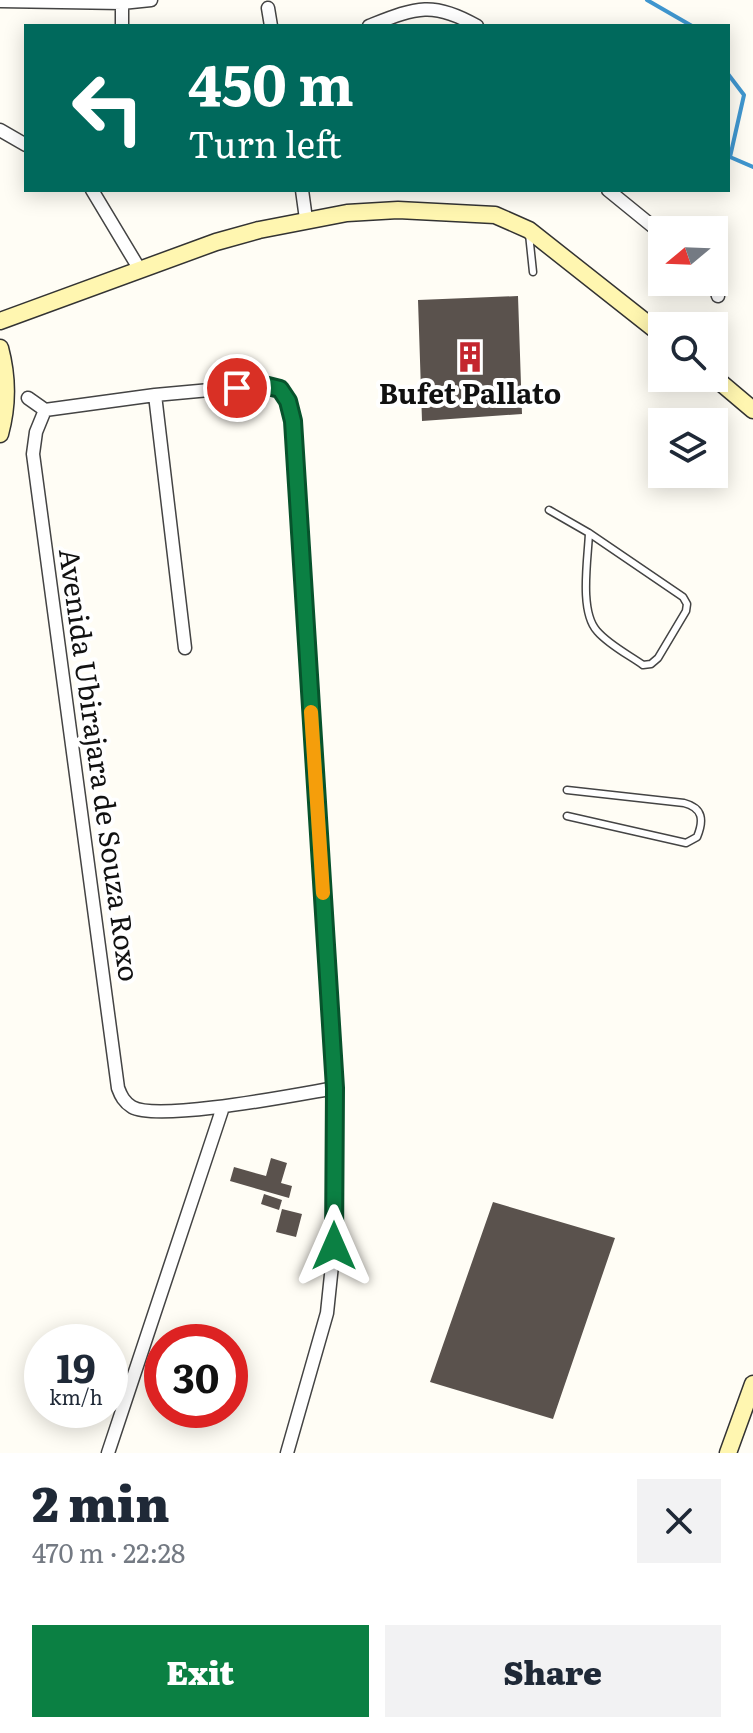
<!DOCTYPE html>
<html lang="en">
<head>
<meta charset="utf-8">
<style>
	:root { --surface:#fff; --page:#f2f2f3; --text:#1f2937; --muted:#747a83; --accent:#0b8043 }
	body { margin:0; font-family:Literata,serif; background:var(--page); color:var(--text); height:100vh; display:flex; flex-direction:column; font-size:30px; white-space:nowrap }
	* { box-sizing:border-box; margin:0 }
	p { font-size:26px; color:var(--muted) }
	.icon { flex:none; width:44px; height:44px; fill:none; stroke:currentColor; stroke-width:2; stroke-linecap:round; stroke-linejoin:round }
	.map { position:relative; height:1453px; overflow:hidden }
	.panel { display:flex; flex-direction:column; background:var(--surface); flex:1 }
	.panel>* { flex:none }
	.guide { position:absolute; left:24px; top:24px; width:706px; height:168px; border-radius:0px; box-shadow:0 4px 20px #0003; background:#00695c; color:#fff; overflow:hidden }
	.needle { width:52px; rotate:251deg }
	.fabs { position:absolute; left:648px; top:216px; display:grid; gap:16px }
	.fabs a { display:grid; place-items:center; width:80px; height:80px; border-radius:0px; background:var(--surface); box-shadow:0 4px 20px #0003; font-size:40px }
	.speed { position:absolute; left:24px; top:1324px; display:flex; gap:16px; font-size:40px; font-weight:700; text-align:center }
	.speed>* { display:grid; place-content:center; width:104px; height:104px; border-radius:50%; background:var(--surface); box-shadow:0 4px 20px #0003; line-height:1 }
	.speed small { font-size:20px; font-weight:400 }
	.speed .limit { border:12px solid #d22; background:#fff; color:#111 }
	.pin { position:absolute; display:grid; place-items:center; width:68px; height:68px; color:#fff; margin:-34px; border:4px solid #fff; border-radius:50%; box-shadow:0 2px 8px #0007 }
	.me { position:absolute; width:88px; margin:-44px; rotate:0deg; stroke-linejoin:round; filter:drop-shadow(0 0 6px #0008) }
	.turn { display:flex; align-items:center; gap:28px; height:168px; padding:0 32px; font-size:36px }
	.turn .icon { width:104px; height:104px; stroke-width:2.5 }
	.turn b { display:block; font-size:56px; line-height:68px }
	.round { display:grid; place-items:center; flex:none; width:84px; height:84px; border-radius:0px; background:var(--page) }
	.head { display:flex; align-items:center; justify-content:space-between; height:136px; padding:0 32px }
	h1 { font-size:48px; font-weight:800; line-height:60px }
	.action { display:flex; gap:16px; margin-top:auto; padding:16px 32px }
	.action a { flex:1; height:92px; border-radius:0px; background:var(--accent); color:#fff; font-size:32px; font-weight:800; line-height:92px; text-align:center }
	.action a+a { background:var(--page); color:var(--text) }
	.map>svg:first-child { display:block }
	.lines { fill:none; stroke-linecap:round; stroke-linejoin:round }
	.stream { stroke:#3f96cf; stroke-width:4 }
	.building { fill:#5a524d }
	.service-casing { stroke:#444; stroke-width:9 }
	.minor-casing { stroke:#444; stroke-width:15 }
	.secondary-casing { stroke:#333; stroke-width:19 }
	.service { stroke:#fff; stroke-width:6 }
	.minor { stroke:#fff; stroke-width:12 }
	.secondary { stroke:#fff6b0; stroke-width:16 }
	.route-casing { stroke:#07532c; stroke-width:20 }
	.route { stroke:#0b8043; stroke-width:14 }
	.slow { stroke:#f59e0b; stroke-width:14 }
	.labels { text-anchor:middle; stroke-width:8; stroke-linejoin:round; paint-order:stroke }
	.poi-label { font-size:28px; font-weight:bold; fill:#111; stroke:#fff }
	.street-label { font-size:28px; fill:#111; stroke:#fff }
</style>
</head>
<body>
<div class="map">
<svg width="753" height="1453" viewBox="0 0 753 1453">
	<rect width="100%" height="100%" fill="#fffdf5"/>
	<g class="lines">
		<path class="stream" d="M647,0L692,26
			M728,74L744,95L730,157L753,167"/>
	</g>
	<path class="building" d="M518,296L522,414L422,421L418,300Z
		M271,1158L287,1163L281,1183L292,1186L289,1198L230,1181L234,1167L266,1176Z
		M264,1194L282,1200L279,1210L261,1204Z
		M493,1202L615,1238L553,1419L430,1382Z
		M282,1209L302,1214L296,1237L276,1232Z"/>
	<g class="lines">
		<defs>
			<path id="service" d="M529,234L533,272
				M549,510L589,533L683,597L687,604L686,611L658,658L651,664L643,665C629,655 609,645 597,631C579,611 588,559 589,533
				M567,790L684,803C703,808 704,820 697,837L686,843L567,816"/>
			<path id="minor" d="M0,1L122,3L151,0
				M268,8L271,26
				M122,26V3
				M369,26C415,8 432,0 477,26
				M0,130L26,145
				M92,190L140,270
				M302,190L306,219
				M608,190L662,234
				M714,282L718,296
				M155,395L185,648
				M28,398L45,410L155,395L264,385L280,389L288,401L293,421L335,1088L334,1246L327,1313L287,1453
				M45,410L36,432L33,454L118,1088C121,1096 124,1102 132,1107C159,1122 299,1094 335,1088
				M108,1453L223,1107"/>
			<path id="secondary" d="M0,321L216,242L259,230L347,213L398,210L495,215L529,230L662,335
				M0,348C8,378 8,405 0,434
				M714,377L753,410
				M728,1453L753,1384"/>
		</defs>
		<use href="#service" class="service-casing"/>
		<use href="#minor" class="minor-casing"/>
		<use href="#secondary" class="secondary-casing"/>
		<use href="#service" class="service"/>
		<use href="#minor" class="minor"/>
		<use href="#secondary" class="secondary"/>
	</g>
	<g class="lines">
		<defs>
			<path id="route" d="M237,388L264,385L280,389L288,401L293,421L335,1088L334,1246"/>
		</defs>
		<use href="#route" class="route-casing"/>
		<use href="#route" class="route"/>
		<path class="slow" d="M311,712L323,893"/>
	</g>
	<defs>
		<symbol id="building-bare" viewBox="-9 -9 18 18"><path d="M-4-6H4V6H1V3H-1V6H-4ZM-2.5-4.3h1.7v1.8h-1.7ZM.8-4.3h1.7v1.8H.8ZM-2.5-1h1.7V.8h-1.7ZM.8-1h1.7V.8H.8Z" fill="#c4262e" stroke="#fff" stroke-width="2.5" paint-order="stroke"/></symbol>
	</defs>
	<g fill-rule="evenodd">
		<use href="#building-bare" x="448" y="335" width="44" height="44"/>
	</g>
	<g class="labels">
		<g class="poi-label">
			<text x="470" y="404">Bufet Pallato</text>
		</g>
		<g class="street-label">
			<text transform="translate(99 765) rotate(82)" y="10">Avenida Ubirajara de Souza Roxo</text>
		</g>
	</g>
</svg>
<div class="fabs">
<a><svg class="needle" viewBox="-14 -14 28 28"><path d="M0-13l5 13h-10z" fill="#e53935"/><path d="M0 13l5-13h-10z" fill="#747a83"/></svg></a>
<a><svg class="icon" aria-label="search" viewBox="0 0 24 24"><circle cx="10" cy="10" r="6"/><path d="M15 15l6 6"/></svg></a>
<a><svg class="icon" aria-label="layers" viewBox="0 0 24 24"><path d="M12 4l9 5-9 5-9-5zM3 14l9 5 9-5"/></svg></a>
</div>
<div class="speed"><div>19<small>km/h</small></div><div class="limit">30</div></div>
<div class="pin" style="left:237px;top:388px;background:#d93025"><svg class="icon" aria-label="arrive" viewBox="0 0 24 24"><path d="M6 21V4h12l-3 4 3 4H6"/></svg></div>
<svg class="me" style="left:334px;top:1246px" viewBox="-20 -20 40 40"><path d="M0-17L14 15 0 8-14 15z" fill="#0b8043" stroke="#fff" stroke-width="4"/></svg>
<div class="guide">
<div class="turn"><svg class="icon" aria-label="left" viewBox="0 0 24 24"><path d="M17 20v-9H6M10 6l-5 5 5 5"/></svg><div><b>450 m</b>Turn left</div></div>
</div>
</div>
<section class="panel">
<div class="head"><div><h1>2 min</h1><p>470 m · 22:28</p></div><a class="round"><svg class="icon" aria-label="close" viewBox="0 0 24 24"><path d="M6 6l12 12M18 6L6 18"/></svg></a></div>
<div class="action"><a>Exit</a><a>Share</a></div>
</section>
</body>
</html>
